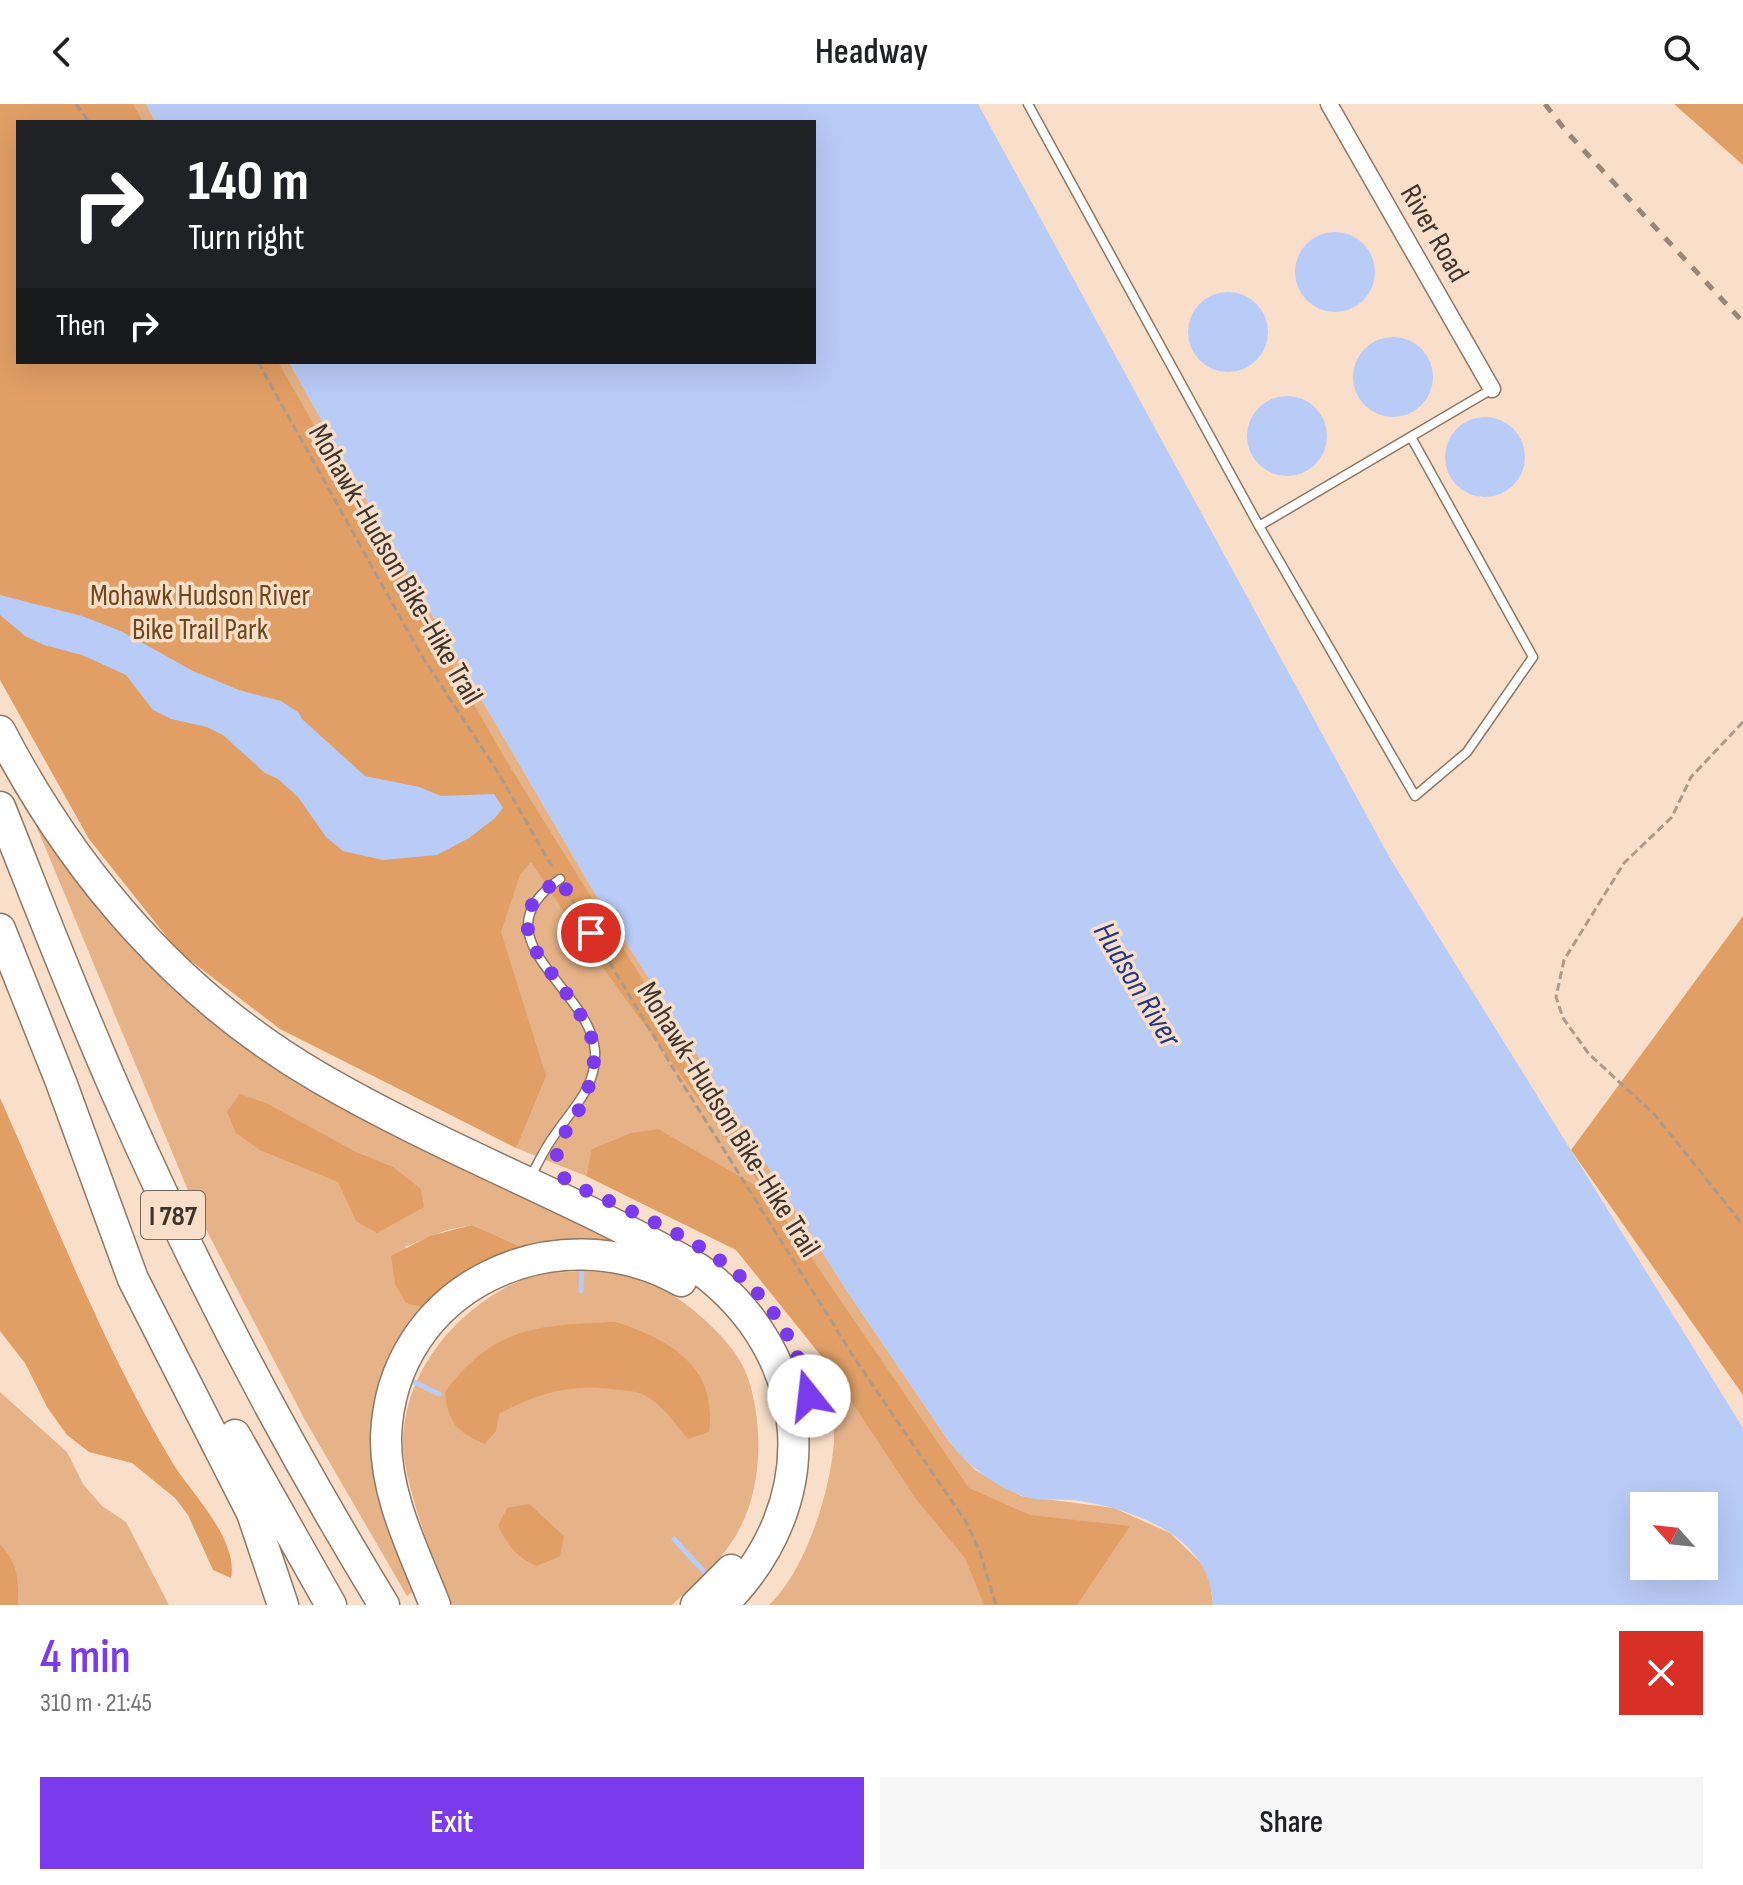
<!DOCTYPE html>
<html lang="en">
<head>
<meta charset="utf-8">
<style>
	:root { --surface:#fff; --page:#f6f6f6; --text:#202124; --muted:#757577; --accent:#7c3aed }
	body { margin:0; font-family:"Sofia Sans Condensed",sans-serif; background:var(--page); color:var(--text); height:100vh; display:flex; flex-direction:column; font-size:30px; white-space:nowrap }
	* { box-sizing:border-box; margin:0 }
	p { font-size:26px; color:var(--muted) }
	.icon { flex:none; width:44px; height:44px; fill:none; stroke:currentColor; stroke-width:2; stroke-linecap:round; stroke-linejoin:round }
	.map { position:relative; height:1501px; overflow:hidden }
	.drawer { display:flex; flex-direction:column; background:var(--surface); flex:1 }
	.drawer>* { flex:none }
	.guide { position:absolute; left:16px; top:16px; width:800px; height:244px; border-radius:0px; box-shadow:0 8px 32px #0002; background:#202124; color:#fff; overflow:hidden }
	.needle { width:52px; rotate:297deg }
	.controls { position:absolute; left:1630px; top:1388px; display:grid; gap:16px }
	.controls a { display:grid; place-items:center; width:88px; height:88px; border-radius:0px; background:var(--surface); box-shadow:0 8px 32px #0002; font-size:40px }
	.pin { position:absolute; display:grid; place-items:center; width:68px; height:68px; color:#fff; margin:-34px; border:4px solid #fff; border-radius:50%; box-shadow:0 2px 8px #0007 }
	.me { position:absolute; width:88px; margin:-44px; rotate:344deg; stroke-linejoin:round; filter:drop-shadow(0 0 6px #0008) }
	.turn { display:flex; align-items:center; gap:28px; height:168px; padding:0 40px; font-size:36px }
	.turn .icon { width:104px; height:104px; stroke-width:2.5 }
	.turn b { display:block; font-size:56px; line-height:68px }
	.then { display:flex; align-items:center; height:76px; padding:0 40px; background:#0003; gap:16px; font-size:30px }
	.round { display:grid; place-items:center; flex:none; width:84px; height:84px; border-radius:0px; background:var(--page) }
	.head { display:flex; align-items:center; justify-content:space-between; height:136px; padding:0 40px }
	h1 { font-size:48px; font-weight:600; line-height:60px; color:var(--accent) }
	.cta { display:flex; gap:16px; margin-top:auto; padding:16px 40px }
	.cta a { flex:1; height:92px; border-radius:0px; background:var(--accent); color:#fff; font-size:32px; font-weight:600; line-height:92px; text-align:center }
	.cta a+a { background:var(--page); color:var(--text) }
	header { display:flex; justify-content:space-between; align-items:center; height:104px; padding:0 40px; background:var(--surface); font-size:36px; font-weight:600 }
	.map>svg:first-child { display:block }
	.green { fill:#e6b388 }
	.forest { fill:#e19f65 }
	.water { fill:#b9cbf7; fill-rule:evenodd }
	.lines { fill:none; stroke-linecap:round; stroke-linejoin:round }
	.stream { stroke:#b9cbf7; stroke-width:5 }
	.service-casing { stroke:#8e7764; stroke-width:11 }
	.minor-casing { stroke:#8e7764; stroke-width:19 }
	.motorway-casing { stroke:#8e7764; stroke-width:33 }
	.path { stroke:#ae9a8a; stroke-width:3; stroke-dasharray:8 4; stroke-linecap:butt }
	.service { stroke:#fff; stroke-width:8 }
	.minor { stroke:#fff; stroke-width:16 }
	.motorway { stroke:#fff; stroke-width:30 }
	.rail { stroke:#988678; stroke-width:5; stroke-dasharray:10 10; stroke-linecap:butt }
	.route { stroke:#7c3aed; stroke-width:14; stroke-dasharray:0 25.2 }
	.labels { text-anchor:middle; stroke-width:7; stroke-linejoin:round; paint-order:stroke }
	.shield { fill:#f9dfca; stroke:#76675b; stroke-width:2 }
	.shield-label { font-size:28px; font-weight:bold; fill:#3e342c }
	.street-label { font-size:30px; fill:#3e342c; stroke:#f9dfca }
	.park-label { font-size:30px; fill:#71451a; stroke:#f9dfca }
	.water-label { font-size:32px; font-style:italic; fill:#203788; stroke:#f9dfca }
</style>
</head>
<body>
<header><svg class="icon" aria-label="back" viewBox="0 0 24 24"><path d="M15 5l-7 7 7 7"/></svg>Headway<svg class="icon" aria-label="search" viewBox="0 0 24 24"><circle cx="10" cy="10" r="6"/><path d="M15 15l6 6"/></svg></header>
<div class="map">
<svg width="1743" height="1501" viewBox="0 0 1743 1501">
	<rect width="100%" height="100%" fill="#f9dfca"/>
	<path class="green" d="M0,0H146L156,18H18V258H289L406,466L593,786L847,1187L950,1339L975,1366L1021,1392L1114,1404L1170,1429L1204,1462L1210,1475L1213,1501H769C806,1466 830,1388 834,1338C835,1311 826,1280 822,1253L836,1272L756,1139L588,1064L586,1072L516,1044L520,1033L14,587Z
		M18,678L137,845L173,885L215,919L328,996L621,1138H559L524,1144L472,1121L447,1126L405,1143L450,1183L384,1279L417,1484L407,1492L305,1316L197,1108Z
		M582,1167C598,1168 617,1167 631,1171C671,1181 736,1235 748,1274C763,1320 763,1380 740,1424C724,1455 698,1477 672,1501H452C437,1469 401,1371 403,1338C405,1263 461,1200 528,1173C544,1167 566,1169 582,1167Z
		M0,1288L67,1348L83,1380L102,1402L126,1418L169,1501H18C19,1475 17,1460 0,1440Z"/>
	<path class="forest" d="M0,0H133L143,18H18V258H278L507,658L757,1059L767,1089L969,1384L1030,1411L1130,1422L1077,1501H984L965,1454L916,1395L822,1253L736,1146L586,1072L592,1045L631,1029L658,1025L765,1087L580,832L531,758L520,771L501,828L546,972L516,1044L280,925L178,847L89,735L0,576Z
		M1674,0H1743V61Z
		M1743,812V1291L1571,1046Z
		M240,990L268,1000L356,1048L393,1063L421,1085L424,1103L377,1129L356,1117L338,1078L260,1046L236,1029L227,1008Z
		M0,994C55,1116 103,1243 172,1358C190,1388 239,1435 231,1474L213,1466L188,1411L175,1394L132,1359L89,1348L67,1331L47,1303L25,1259L0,1227Z
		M472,1121L524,1144L459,1178L421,1203L406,1199L395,1180L391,1152L430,1132Z
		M616,1218C670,1236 718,1262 709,1328L688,1335C675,1320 662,1300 644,1291C637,1287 627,1287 619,1286C576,1278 536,1289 499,1310L496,1327L485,1340C457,1328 448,1319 445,1288C494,1222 539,1221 616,1218Z
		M529,1400L564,1432L560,1452L537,1462C517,1454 508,1441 498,1422L507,1404Z
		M0,1440C18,1460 19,1475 18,1501H0Z"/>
	<path class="water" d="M146,0H978L1391,756L1743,1324V1501H1213C1211,1431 1132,1404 1073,1396C1057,1394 1039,1398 1023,1392C994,1382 970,1363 950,1339L847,1187L593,786L406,466L289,258H814V18H156ZM1644,1402H1704V1462H1644Z
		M1295 168a40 40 0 1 1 80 0a40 40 0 1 1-80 0Z
		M1188 228a40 40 0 1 1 80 0a40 40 0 1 1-80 0Z
		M1353 273a40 40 0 1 1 80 0a40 40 0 1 1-80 0Z
		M1247 332a40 40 0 1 1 80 0a40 40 0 1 1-80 0Z
		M1445 353a40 40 0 1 1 80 0a40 40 0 1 1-80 0Z
		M0,491L82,512L123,528L193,567L239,586L281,597L298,608L302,615L365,672L419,683L441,692L494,690L503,704L495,714L469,734L437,751L383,756L343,747L326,733L298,693L278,675L265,669L223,631L207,623L171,615L153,606L126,571L82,551L44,541L25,532L0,511Z"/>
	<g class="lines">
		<path class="stream" d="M581,1187L582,1162
			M412,1277L439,1290
			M674,1435L707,1471"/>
		<defs>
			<path id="service" d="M1028,0L1259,422L1492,285
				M1259,422L1415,692L1467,648L1533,553L1411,333
				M531,1072C539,1057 546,1042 556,1029C574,1003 597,982 595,947C590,883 473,834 560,775"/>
			<path id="minor" d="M1329,0L1492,285"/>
			<path id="motorway" d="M0,627C74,770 180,893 320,974C442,1045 576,1095 699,1165C816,1251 825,1400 722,1501
				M0,703C40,803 78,903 122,1001C198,1173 286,1340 384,1501
				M0,825L61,978L133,1175L252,1409L283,1501
				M235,1331L331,1501
				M435,1501C414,1447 385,1392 386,1333C391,1182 556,1107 681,1177
				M696,1501L731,1466"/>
		</defs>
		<use href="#service" class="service-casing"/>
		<use href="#minor" class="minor-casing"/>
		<use href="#motorway" class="motorway-casing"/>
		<path class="path" d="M76,0L89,18
			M258,258L420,549L497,667L554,766
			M1743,618L1691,673L1672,713L1624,759L1564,856L1556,893L1563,914L1589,950L1655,1011L1743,1121
			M566,786L679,974L857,1258L966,1418L980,1448L996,1501"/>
		<use href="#service" class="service"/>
		<use href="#minor" class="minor"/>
		<use href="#motorway" class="motorway"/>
		<path class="rail" d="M1545,0L1565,26L1743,218"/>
	</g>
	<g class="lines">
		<path class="route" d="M591,829L560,775C532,794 519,809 533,842C550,872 593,915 594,948C595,970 586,994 575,1013C560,1037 547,1051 567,1078C674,1128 782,1162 809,1292"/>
	</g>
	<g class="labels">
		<rect class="shield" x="141" y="1087" width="64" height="48" rx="6"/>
		<g class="shield-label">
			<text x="173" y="1121">I 787</text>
		</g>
		<g class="street-label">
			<text transform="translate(1435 129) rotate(60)" y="10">River Road</text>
			<text transform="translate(396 460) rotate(60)" y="10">Mohawk-Hudson Bike-Hike Trail</text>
			<text transform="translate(729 1015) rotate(58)" y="10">Mohawk-Hudson Bike-Hike Trail</text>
		</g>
		<g class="park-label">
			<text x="200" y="501">Mohawk Hudson River<tspan x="200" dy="34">Bike Trail Park</tspan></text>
		</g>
		<g class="water-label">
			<text transform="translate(1138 880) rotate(59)" y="11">Hudson River</text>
		</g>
	</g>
</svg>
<div class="controls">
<a><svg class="needle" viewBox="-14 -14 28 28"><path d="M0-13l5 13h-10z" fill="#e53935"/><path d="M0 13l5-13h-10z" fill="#757577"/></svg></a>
</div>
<div class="pin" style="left:591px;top:829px;background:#d93025"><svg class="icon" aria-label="arrive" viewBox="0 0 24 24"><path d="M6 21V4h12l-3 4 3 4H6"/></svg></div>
<svg class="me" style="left:809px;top:1292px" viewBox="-20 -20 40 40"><circle r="19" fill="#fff"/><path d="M0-13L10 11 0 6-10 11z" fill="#7c3aed"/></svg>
<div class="guide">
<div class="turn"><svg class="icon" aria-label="right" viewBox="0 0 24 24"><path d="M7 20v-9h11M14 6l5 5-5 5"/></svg><div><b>140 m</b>Turn right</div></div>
<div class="then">Then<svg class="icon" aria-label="right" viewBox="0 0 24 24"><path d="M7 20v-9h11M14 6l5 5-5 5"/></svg></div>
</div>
</div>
<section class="drawer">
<div class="head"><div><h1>4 min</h1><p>310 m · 21:45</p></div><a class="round" style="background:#d93025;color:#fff"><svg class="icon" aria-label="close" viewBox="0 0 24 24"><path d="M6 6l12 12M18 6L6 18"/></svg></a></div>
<div class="cta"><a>Exit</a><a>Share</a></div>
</section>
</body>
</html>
